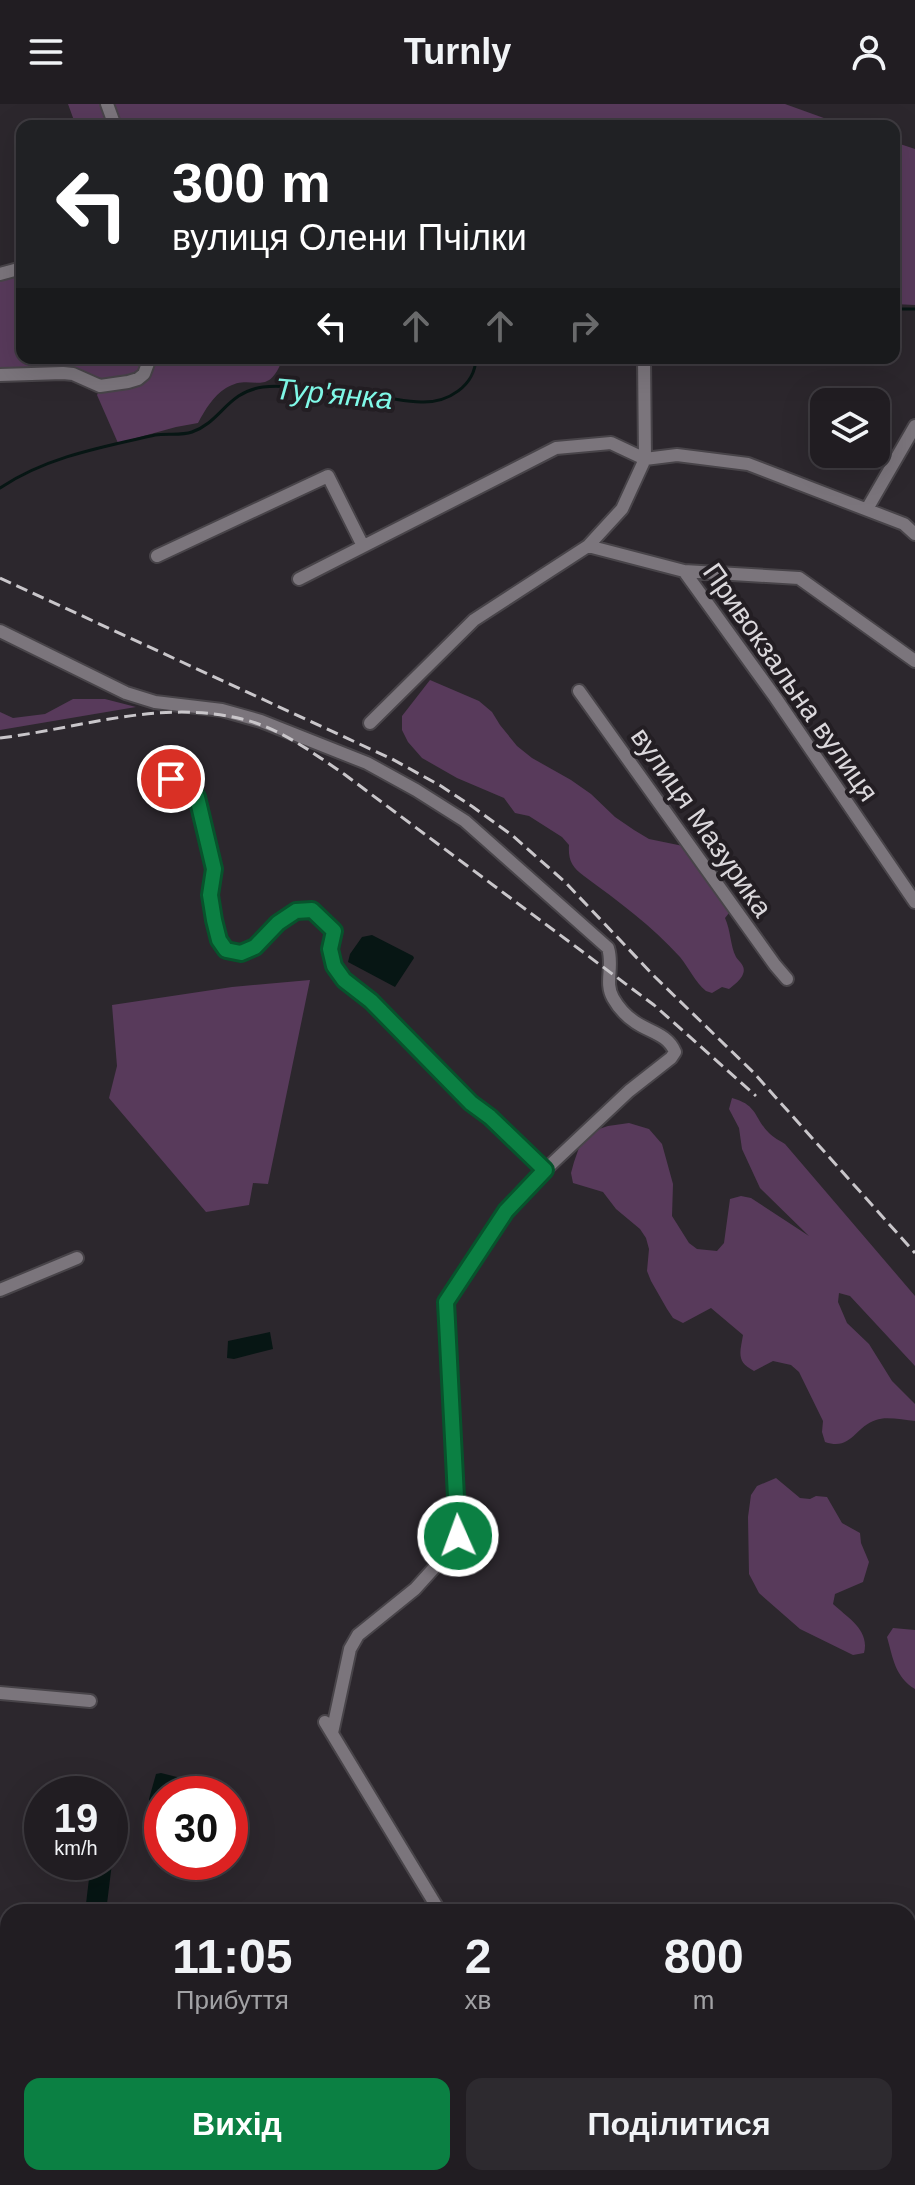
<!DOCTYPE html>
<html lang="uk">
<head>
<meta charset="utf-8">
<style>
	:root { --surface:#211d22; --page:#2d2a2f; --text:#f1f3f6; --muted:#a2a2a5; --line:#3e3b40; --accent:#0b8043 }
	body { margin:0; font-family:Helvetica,sans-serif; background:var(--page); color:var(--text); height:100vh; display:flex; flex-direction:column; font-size:30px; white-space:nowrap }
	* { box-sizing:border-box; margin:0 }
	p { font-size:26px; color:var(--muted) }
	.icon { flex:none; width:44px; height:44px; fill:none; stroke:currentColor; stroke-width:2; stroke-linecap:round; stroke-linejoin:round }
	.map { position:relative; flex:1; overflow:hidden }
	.side { position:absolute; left:0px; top:1800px; width:916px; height:282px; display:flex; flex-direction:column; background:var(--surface); border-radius:24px 24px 0 0; box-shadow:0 8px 32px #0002,0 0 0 2px var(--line) }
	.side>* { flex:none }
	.top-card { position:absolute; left:16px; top:16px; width:884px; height:244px; border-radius:16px; box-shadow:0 8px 32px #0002,0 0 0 2px var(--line); background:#202124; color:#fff; overflow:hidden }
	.fabs { position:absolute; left:810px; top:284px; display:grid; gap:16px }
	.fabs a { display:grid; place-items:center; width:80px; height:80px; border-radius:16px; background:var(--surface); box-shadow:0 8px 32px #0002,0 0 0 2px var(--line); font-size:40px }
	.speed { position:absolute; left:24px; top:1672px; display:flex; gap:16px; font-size:40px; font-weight:700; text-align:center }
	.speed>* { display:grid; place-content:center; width:104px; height:104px; border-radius:50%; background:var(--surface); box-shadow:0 8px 32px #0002,0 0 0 2px var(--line); line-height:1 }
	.speed small { font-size:20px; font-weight:400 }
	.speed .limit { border:12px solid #d22; background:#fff; color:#111 }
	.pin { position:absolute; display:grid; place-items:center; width:68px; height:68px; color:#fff; margin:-34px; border:4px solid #fff; border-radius:50%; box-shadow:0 2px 8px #0007 }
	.me { position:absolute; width:88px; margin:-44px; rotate:358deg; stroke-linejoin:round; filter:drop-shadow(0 0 6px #0008) }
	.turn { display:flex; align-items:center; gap:28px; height:168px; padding:0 24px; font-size:36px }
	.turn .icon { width:104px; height:104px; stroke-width:2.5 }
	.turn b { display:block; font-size:56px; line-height:68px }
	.lanes { display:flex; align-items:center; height:76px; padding:0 24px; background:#0003; justify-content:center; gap:40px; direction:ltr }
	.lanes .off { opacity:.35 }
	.eta { display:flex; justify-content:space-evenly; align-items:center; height:136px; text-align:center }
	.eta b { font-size:48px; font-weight:700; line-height:56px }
	.button { display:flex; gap:16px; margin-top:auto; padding:16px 24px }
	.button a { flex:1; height:92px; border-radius:16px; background:var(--accent); color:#fff; font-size:32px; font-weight:700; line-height:92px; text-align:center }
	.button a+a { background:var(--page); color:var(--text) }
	header { display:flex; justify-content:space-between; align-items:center; height:104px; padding:0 24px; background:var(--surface); font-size:36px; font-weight:700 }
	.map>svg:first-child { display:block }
	.green { fill:#583a5b }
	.water { fill:#071614 }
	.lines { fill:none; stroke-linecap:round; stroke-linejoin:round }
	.stream { stroke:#071614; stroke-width:3 }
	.minor-casing { stroke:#484449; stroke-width:16 }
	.minor { stroke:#7b757c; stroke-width:12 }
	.rail { stroke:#c9c6ca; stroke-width:3; stroke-dasharray:12 6; stroke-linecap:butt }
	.route-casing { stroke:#07532c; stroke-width:20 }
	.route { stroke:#0b8043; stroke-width:14 }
	.labels { text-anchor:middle; stroke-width:8; stroke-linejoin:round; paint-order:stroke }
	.street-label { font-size:28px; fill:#dbd8dc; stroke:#231e23 }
	.water-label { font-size:30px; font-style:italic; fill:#80fae9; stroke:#231e23 }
</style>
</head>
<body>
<header><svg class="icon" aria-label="menu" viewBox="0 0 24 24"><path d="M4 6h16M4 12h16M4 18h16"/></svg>Turnly<svg class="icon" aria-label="person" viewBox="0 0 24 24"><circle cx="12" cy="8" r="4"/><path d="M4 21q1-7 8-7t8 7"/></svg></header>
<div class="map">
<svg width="915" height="2081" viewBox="0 0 915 2081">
	<rect width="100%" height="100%" fill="#2c272d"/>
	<path class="green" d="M68,0H785L846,22H76Z
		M894,38L915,45V201L894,200Z
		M22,171V254H283C267,297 253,267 226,284C213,292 205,306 198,319L176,323L118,339L97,291L100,285L78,271L0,267V176Z
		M430,576L479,597L492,608L500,621L517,642L532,654L571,676L591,690L615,713L634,726L649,735L683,742L733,804L725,814C731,827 730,841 736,853C740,859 746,862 743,870C741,876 734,881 729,885L722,883L712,889L706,887C695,878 689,864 680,853C652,822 618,797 584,772C572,763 568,756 569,741L562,733L529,712L515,709L504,694L457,674L422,654L408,638L402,626V612Z
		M73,595H105L136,603L0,626V608L13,614L45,610Z
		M310,876L268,1080L253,1079L249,1101L206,1108L109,994L117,962L112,901L232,883Z
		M732,994C758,1001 754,1014 769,1029C773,1033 780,1037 785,1040L915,1192V1262L850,1192L839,1189L838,1198L847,1219L869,1240L892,1277L915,1300V1317C903,1316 886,1312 876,1316C854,1323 852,1347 825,1338L822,1328L823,1317L799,1268L791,1261L773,1257L754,1267C736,1258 740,1249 743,1231L711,1204L683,1219L673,1214L667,1205L651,1177L647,1167L649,1145L646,1134L640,1125L616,1105L603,1088L573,1079L571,1069L574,1058L581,1038L587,1029L608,1022L629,1019L649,1025L662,1040L673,1080L672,1112L689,1139L697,1145L717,1147L724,1139L730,1095L741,1092L751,1094L809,1132L760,1084L742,1045L739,1024L729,1005Z
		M776,1374L800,1394L810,1395L816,1392L827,1393L842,1419L860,1429L861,1439L869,1458L863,1478L835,1490L833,1500C848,1514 870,1526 864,1549L853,1551L800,1525L759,1489L749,1470L748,1413L751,1391L757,1382Z
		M893,1524L915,1526V1585C895,1573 893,1554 887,1533Z"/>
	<path class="water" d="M372,831L413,852L414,854L395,883L348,858L350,850L362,833Z
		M270,1228L273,1245L234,1255L227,1254L228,1237Z
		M161,1669L177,1673L178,1690H162V1709L152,1708L149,1695L156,1670Z
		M110,1757L112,1759L106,1808H85L91,1758Z"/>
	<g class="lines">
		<path class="stream" d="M894,205H915
			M0,384C46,353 102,343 155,331C167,329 181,332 192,328C221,318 227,288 263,283C294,279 323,291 354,294C362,294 370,293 378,293C392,294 406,298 421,298C448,299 475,282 476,254"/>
		<defs>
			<path id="minor" d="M107,0L115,22
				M0,170L22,164
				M0,271L63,269L73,270L100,282L128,278L138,275L144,270L150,254
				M645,355L677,351L748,360L904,420L915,430
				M867,405L915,322
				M588,442L684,467L775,593L915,798
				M157,452L328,372L363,442
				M684,467L799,474L915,557
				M299,475L556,344L611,339L645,355
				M0,527L126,589L155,598L222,606L261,617L367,659L416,686L465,717L608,844C614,863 604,878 613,894C618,903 626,912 635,918C649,928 668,930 675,948L671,954L629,987L545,1066L506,1107L446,1198L458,1432L453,1443L415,1485L358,1531L350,1545L332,1629
				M579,587L775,861L787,875
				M370,619L474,516L588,442L622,405L645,355L644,254
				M171,675L189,682L197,693L214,765L210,791L214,816L219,836L226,846L241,849L255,843L278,819L296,807L312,806L334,827L330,845L334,862L344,876L371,897L471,999L490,1013L545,1066
				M0,1186L77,1154
				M0,1589L90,1597
				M325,1618L440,1808
				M0,1883L8,1885
				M908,1950L915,1951
				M585,2074L586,2081"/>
		</defs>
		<use href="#minor" class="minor-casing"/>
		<use href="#minor" class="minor"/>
		<path class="rail" d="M0,474L392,655L441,682L473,703L513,732L565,778L655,873L753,968L915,1149
			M0,634C82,624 159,595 242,615C280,624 313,649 344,670L654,901L756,992"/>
	</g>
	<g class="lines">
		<defs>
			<path id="route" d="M171,675L189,682L197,693L214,765L210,791L214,816L219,836L226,846L241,849L255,843L278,819L296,807L312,806L334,827L330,845L334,862L344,876L371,897L471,999L490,1013L545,1066L506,1107L446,1198L458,1432"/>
		</defs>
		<use href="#route" class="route-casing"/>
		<use href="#route" class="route"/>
	</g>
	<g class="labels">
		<g class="street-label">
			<text transform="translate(791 578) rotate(55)" y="10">Привокзальна вулиця</text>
			<text transform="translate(702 718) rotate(55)" y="10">вулиця Мазурика</text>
		</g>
		<g class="water-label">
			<text transform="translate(334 290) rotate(5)" y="10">Тур'янка</text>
		</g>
	</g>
</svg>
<div class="fabs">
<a><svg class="icon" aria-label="layers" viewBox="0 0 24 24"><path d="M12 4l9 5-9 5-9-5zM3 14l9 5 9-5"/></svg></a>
</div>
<div class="speed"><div>19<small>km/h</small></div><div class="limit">30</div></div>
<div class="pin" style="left:171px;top:675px;background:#d93025"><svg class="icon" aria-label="arrive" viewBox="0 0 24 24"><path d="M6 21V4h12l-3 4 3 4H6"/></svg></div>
<svg class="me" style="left:458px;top:1432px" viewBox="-20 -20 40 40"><circle r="17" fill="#0b8043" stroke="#fff" stroke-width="3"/><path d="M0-11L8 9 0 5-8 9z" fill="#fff"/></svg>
<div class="top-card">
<div class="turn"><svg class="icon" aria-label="left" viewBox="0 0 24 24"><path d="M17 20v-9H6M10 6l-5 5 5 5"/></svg><div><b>300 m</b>вулиця Олени Пчілки</div></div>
<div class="lanes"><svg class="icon" aria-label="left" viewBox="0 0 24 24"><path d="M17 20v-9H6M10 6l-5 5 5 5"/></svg><svg class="icon off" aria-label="ahead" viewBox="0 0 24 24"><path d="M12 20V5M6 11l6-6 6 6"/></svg><svg class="icon off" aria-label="ahead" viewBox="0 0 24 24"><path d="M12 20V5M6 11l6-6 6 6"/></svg><svg class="icon off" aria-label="right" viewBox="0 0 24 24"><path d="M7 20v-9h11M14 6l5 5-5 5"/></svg></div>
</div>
<section class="side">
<div class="eta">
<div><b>11:05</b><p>Прибуття</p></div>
<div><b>2</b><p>хв</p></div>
<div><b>800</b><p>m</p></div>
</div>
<div class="button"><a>Вихід</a><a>Поділитися</a></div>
</section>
</div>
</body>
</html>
